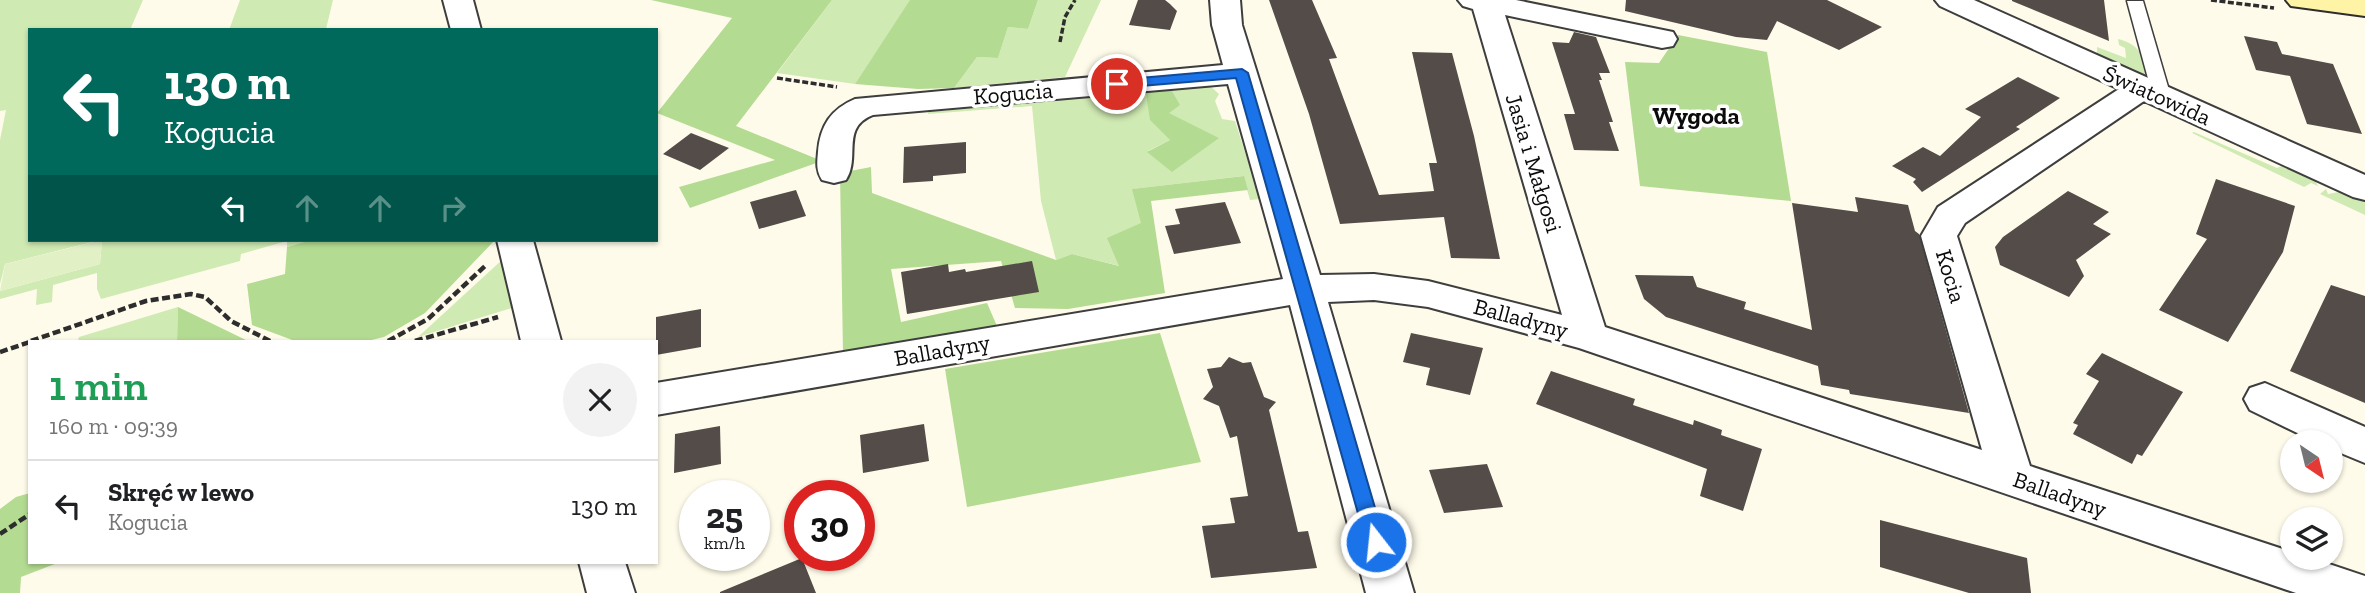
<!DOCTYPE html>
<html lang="pl">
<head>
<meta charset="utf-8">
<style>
	:root { --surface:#fff; --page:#f2f2f2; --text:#202124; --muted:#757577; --line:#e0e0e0 }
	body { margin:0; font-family:"Zilla Slab",serif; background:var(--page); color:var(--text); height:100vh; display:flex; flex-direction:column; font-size:26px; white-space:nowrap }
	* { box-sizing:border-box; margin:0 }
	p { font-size:23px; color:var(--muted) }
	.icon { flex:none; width:38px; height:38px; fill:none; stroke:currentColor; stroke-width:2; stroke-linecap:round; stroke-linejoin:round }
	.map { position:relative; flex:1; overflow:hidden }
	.side { position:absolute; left:28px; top:340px; width:630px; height:224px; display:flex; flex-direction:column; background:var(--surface); border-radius:0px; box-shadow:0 2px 5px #0004 }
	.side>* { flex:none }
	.guide { position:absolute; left:28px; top:28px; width:630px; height:214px; border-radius:0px; box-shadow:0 2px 5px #0004; background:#00695c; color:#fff; overflow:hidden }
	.needle { width:46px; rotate:145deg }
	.controls { position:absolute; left:2280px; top:430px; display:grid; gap:14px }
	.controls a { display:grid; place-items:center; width:63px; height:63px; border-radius:50%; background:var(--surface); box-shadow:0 2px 5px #0004; font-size:35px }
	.speed { position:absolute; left:679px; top:480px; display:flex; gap:14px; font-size:35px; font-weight:700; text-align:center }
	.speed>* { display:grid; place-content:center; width:91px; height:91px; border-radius:50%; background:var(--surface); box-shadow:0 2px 5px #0004; line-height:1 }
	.speed small { font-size:18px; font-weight:400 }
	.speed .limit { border:10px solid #d22; background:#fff; color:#111 }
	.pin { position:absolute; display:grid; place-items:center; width:60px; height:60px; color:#fff; margin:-30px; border:4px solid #fff; border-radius:50%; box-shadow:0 2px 7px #0007 }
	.me { position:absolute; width:77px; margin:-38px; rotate:344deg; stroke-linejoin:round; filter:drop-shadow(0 0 5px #0008) }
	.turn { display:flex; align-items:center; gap:24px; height:147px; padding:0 21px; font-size:32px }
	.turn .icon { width:91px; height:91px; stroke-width:2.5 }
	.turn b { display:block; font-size:49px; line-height:60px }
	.lanes { display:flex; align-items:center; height:66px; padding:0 21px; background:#0003; justify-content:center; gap:35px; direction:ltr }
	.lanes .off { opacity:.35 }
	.round { display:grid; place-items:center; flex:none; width:74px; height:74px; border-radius:37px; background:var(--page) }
	.head { display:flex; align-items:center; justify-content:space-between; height:119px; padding:0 21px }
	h1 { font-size:42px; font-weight:600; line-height:52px; color:#1e9e55 }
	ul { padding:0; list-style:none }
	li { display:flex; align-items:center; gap:21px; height:91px; padding:0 21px; border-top:2px solid var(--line) }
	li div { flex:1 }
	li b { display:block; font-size:26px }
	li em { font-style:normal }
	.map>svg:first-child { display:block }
	.green { fill:#d0eab3 }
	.forest { fill:#b4db92 }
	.pitch { fill:#e2f1c5 }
	.building { fill:#544c48 }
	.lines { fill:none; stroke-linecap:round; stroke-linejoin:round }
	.service-casing { stroke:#3e3e3e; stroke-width:3 }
	.minor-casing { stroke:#3e3e3e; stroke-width:4 }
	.secondary-casing { stroke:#2d2d2d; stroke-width:4 }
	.path-far1 { stroke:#2d2d2d; stroke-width:3.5; stroke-dasharray:6 2.5; stroke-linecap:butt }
	.path { stroke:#2d2d2d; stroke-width:4.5; stroke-dasharray:8 3.5; stroke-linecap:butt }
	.service { fill:#fff; fill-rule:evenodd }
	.minor { fill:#fff; fill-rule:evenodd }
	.secondary { fill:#fff4a5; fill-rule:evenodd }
	.route { fill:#1a73e8; stroke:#114b97; stroke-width:2 }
	.labels { text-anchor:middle; stroke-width:7; stroke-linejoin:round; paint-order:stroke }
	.street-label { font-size:23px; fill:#0b0b0b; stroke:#fff }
	.neighbourhood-label { font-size:24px; font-weight:bold; fill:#0b0b0b; stroke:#fff }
</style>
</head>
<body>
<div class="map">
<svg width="2365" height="593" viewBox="0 0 2365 593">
	<rect width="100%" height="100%" fill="#fffbea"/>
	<path class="green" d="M0,0H143L130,30H30V240H100L5,264L0,284V140L6,110L0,111Z
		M240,0H333L326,29L229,30Z
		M832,0H911L855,84L777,73Z
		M1038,0H1101L1065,77L954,88L977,57L998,58L1008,27L1028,29Z
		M2118,39C2139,44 2143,55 2148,74L2135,75L2100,59L2097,55V47L2126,58L2125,48L2119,45Z
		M1209,85L1219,94L1215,101L1222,119L1235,121L1260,199L1250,200L1243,176L1133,189L1142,223L1120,266L1072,254L1056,260L1041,201L1032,106L928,114L929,108C940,112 952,112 961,105L1145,88L1170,140L1148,151L1218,138L1168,113L1169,86Z
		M2194,132L2277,168L2286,164L2315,180L2318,186L2311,183L2304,187L2192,133Z
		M2326,189L2328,194L2339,192L2365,199V215L2320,194Z
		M102,240H311L287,247V241L241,254L240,261L101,299L97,289V273L53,285L52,302L36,305L37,289L0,299V291L100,264Z
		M503,259L512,308L418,337Z
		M178,307L177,341H78L79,337Z"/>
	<path class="forest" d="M651,0H832L736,126L822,161L690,208L679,187L775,160L657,113L732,18Z
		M910,0H1038L1028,29L1008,27L998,58L977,57L954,88L918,89L855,84Z
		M1678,35L1767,52L1791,201L1640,186L1625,62L1659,63Z
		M1169,86L1180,105L1169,113L1219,138L1172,172L1147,152L1170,140L1150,120L1145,88Z
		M871,167L872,193L1056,260L1072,254L1119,266L1107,238L1141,223L1132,189L1244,176L1248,190L1151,201L1165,293L1068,309L1015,308L1001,261L891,269L901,322L987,303L997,326L843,353L840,173Z
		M311,240H495L425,313L384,337L367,341H295L252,325L247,284L285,274L287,247Z
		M178,307L248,341H177Z
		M1160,333L1201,462L967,507L945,369Z
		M30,493V562H60L21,577L20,593H0V509L16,497Z"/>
	<path class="pitch" d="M102,240L100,264L0,291L5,264Z"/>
	<path class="building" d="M1138,0H1165L1170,4L1177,11L1170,30L1129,25Z
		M1269,0H1312L1337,58L1329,59L1379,195L1434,191L1429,163H1437L1412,52L1452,53L1474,136L1500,259L1451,258L1444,217L1340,224L1309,114Z
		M1626,0H1827L1882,27L1839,50L1777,21L1767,40L1736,37L1625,11Z
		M2012,0H2104L2109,41L2012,1Z
		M1574,32L1596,37L1610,73H1599L1602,80H1599L1613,122H1609L1619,151L1574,150L1564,114H1575L1552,42L1569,43Z
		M2244,36L2277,42L2282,54L2333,64L2362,134L2307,124L2290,76L2256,70Z
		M2018,77L2060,98L2016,127L2020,129L1922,192L1913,182L1916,179L1892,166L1923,147L1940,156L1981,117L1965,109Z
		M691,133L729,148L700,170L663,154Z
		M966,142V173L933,176V181L903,183L904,147Z
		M2216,179L2295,206L2283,252L2228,342L2159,310L2207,239L2196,234Z
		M796,190L806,216L759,229L750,202Z
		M2068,191L2109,212L2093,224L2111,234L2076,260L2084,276L2069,297L2000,265L1995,247L2003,237Z
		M1855,197L1908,205L1915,231L1919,234L1969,413L1850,394L1849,390L1821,385L1818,366L1666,317L1644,299L1635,275L1693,276L1697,287L1746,302L1744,309L1812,330L1792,203L1858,212Z
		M1225,202L1241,243L1174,254L1165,226L1180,224L1175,209Z
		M1032,261L1039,292L907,314L901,272L948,264L949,272L965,269L966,272Z
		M2331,285L2365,296V403L2290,371Z
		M701,309V347L656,355V317Z
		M1411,333L1483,348L1470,395L1426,385L1430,368L1403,362Z
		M2102,353L2183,392L2142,456L2137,454L2132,464L2073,434L2078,425L2073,423L2099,381L2086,374Z
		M1229,357L1243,363L1251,362L1264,397L1276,402L1269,410L1298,532L1308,531L1317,568L1211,578L1202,526L1235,523L1230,498L1248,496L1237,436L1230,438L1219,406L1203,399L1213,387L1207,369L1221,367Z
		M1551,371L1635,399L1633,405L1693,425L1694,420L1722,430L1721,435L1762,449L1743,511L1700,496L1707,469L1536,404Z
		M924,424L929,461L863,473L860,435Z
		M720,426L721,464L674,473L675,434Z
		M1487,464L1503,507L1444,513L1429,470Z
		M1880,520L2027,558L2031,593H1969L1880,567Z
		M802,558L816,593H720V592Z"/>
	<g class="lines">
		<defs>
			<path id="service" d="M2127,1H2143L2171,97L2168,101L2162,102L2153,97Z"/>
			<path id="minor" d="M443,0H473L481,30H451Z
				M1210,0H1240L1242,25L1320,275L1374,274L1428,281L1562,315L1473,9L1463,6L1458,0H1516L1673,32L1677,39L1673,46L1662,48L1505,15L1605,327L1982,450L1921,236L1938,207L2119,89L1940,6L1935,0H1974L2365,175V200L2353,197L2144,101L1965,223L1957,236L2030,466L2292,552V558H2311L2365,576V593H2296L1579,348L1428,307L1374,300L1328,302L1414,593H1366L1290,305L656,415V383L1283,279L1228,84L873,115C840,128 861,157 846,180L834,183L822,180C816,170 817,163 818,152C820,126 831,109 855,99L1223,65L1212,25Z
				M497,240H533L561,341H521Z
				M2265,383L2365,427V463L2331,449V443H2318L2250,410L2244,399L2250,388Z
				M579,562H625L635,593H587Z"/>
			<path id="secondary" d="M2286,0H2365V16L2291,6Z"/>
		</defs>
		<use href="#service" class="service-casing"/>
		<use href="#minor" class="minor-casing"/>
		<use href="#secondary" class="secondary-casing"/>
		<path class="path-far1" d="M2211,0L2274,8
			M1060,42L1065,17L1075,0
			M777,78L837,87"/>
		<path class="path" d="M31,341L146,301L191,294L205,297L231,321L270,341
			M388,341L428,319L485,266
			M415,341L498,317
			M0,352L30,342
			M0,534L30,514"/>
		<use href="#service" class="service"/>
		<use href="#minor" class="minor"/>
		<use href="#secondary" class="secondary"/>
	</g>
	<path class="route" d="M1242,69L1248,73L1385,542L1383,548L1376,550L1369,548L1366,542L1236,78L1117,88L1110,84L1117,80Z"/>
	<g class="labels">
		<g class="street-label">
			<text transform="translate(1013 93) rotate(-5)" y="8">Kogucia</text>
			<text transform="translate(2157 95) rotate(24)" y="8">Światowida</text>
			<text transform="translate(1534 163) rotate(73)" y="8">Jasia i Małgosi</text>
			<text transform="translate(1951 276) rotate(73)" y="8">Kocia</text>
			<text transform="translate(1521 318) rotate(15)" y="8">Balladyny</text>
			<text transform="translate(942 350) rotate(-10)" y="8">Balladyny</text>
			<text transform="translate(2060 494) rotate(19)" y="8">Balladyny</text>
		</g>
		<g class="neighbourhood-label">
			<text x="1696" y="124">Wygoda</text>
		</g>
	</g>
</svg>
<div class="controls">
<a><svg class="needle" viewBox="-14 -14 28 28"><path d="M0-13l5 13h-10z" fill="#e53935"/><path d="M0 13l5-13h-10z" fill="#757577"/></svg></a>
<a><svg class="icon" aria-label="layers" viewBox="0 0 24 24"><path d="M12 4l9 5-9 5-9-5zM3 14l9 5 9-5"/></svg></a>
</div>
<div class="speed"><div>25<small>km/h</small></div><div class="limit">30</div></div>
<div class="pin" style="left:1117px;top:84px;background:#d93025"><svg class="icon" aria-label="arrive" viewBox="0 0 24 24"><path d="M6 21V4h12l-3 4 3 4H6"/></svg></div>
<svg class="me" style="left:1376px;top:542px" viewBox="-20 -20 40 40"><circle r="17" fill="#1a73e8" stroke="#fff" stroke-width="3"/><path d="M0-11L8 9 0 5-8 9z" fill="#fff"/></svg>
<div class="guide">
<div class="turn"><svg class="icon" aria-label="left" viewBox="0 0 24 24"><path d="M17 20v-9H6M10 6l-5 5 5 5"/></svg><div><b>130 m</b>Kogucia</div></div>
<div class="lanes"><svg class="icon" aria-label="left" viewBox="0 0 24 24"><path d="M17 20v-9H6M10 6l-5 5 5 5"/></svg><svg class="icon off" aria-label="ahead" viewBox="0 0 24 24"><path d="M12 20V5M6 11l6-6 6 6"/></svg><svg class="icon off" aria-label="ahead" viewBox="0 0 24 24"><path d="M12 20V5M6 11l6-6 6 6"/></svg><svg class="icon off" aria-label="right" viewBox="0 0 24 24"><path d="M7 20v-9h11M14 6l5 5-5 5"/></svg></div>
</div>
<section class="side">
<div class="head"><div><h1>1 min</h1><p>160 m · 09:39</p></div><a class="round"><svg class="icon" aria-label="close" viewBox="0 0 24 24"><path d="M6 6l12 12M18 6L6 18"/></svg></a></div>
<ul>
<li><svg class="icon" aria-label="left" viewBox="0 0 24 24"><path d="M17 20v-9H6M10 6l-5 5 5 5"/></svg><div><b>Skręć w lewo</b><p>Kogucia</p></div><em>130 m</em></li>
</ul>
</section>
</div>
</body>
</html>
